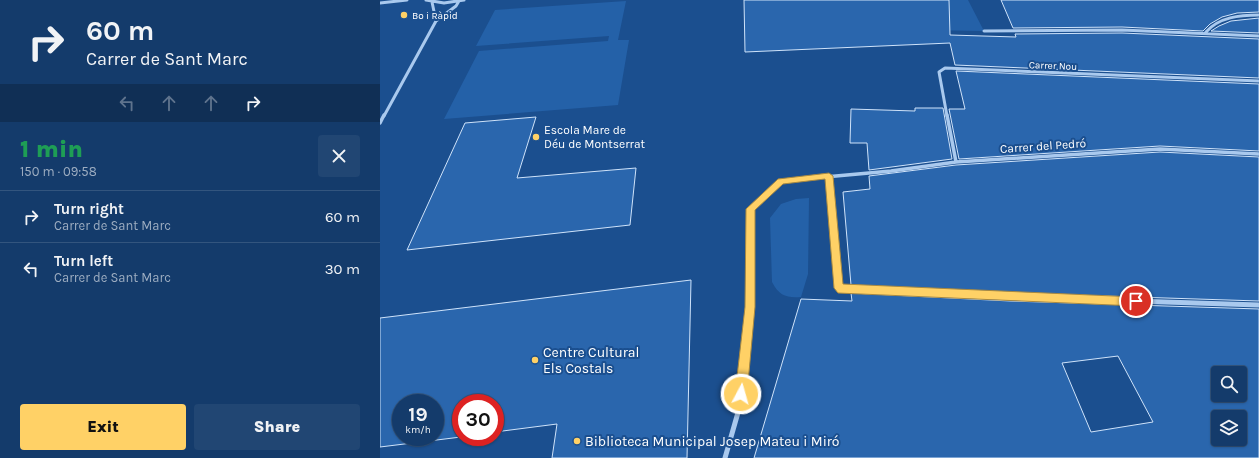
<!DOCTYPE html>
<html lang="en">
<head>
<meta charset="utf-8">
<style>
	:root { --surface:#143b6b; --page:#214673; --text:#f1f3f6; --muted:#9dadc1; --line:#33557e; --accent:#ffd166 }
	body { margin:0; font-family:Karla,sans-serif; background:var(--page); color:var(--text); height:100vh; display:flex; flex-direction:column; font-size:15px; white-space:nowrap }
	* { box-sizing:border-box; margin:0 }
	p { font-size:13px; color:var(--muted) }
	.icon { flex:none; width:22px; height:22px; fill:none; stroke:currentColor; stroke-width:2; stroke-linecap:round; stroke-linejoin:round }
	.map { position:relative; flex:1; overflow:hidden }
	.side { display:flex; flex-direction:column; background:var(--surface); width:380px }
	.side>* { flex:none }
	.top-card { background:#143b6b; color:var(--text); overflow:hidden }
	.controls { position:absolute; left:831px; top:366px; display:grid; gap:8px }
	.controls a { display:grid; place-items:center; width:36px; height:36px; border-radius:4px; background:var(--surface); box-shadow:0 1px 3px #0004,0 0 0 1px var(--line); font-size:20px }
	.speed { position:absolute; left:12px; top:394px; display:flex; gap:8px; font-size:20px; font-weight:700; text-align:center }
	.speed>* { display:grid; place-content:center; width:52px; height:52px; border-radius:50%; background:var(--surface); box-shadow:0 1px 3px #0004,0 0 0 1px var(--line); line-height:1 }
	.speed small { font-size:10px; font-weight:400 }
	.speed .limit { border:6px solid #d22; background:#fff; color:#111 }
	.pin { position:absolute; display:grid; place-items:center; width:34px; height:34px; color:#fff; margin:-17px; border:2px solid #fff; border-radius:50%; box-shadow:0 1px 4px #0007 }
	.me { position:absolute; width:44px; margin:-22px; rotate:6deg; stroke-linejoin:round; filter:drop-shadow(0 0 3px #0008) }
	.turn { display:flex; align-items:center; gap:14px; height:84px; padding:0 20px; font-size:18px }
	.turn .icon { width:52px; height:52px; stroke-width:2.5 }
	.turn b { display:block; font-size:28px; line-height:34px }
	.lanes { display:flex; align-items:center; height:38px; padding:0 20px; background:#0003; justify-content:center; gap:20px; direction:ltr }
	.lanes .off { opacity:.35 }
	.round { display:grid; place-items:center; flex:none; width:42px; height:42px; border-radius:4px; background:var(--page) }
	.overview { display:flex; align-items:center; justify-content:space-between; height:68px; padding:0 20px }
	h1 { font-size:24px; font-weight:800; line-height:30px; color:#1e9e55 }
	.primary-button { display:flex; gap:8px; margin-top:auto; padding:8px 20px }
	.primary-button a { flex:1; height:46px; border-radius:4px; background:var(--accent); color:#111; font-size:16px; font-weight:800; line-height:46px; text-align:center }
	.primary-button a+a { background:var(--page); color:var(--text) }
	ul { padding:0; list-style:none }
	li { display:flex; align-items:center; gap:12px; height:52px; padding:0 20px; border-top:1px solid var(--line) }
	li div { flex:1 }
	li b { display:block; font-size:15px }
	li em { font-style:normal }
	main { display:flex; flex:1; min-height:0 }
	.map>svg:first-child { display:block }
	.green { fill:#2461a8 }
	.building { fill:#2a66ad; stroke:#cfe3fa; fill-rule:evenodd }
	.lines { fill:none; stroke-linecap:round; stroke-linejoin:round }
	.street-far2 { stroke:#a9c9ee; stroke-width:3 }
	.street-far1 { stroke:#a9c9ee; stroke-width:3.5 }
	.street { stroke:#a9c9ee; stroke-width:5 }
	.route { fill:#ffd166; stroke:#a68842 }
	.poi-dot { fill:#ffd166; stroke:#1b4f8f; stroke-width:1.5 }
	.labels { text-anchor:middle; stroke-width:4; stroke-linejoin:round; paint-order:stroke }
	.far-poi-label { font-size:10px; fill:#fff; stroke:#1b4f8f; text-anchor:start }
	.far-street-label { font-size:10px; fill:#fff; stroke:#1b4f8f }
	.poi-label { font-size:12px; fill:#fff; stroke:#1b4f8f; text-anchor:start }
	.street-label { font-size:12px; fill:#fff; stroke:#1b4f8f }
	.near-poi-label { font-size:14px; fill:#fff; stroke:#1b4f8f; text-anchor:start }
</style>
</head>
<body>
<main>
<section class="side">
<div class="top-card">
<div class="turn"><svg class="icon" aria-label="right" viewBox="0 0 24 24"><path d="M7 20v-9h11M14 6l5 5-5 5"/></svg><div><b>60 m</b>Carrer de Sant Marc</div></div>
<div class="lanes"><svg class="icon off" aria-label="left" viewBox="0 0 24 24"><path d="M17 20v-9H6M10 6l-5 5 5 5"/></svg><svg class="icon off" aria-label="ahead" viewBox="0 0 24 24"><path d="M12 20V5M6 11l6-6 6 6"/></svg><svg class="icon off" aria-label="ahead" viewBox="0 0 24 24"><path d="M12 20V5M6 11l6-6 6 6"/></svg><svg class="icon" aria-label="right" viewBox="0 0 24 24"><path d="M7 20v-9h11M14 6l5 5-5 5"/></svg></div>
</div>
<div class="overview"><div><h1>1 min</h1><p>150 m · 09:58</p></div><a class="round"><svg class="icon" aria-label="close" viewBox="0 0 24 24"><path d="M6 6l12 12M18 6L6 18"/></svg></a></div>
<ul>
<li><svg class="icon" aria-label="right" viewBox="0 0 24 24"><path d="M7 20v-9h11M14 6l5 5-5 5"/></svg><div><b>Turn right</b><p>Carrer de Sant Marc</p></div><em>60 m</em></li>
<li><svg class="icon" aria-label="left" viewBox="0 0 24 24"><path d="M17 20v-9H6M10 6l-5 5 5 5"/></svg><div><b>Turn left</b><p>Carrer de Sant Marc</p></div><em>30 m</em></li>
</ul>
<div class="primary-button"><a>Exit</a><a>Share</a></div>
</section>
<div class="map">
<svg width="879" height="458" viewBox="0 0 879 458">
	<rect width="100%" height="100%" fill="#1b4f8f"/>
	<path class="green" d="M535,0H588L604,31L546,30Z
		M246,1L238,40H249L238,105L64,119L99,51L228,41L229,36L96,46L115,10Z
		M429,198L428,274L421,297C407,298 399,296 392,282L390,218L401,204L416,199Z"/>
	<path class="building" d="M364,0H569L570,35L636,37L635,34L742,33L879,39V78L575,65L570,43L365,52Z
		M621,0H879V12L857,13L842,17L830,24L823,31L742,27L633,28Z
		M879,18V33L831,31L839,26L851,21Z
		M576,71L879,84V151L780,146L579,159L569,109H585Z
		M535,108H563L572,159L489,170L487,143H470L471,109L535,111Z
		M156,117L137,178L256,168L250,225L27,250L85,123Z
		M780,152L879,157V301L630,293L471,285L463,192L490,189L489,176L576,165Z
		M311,280L307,458H172L177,424L115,432V403H81V437L0,447V318ZM21,403H55V437H21Z
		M471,293L630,301L879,309V458H374L421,299L472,301ZM738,356L773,422L711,432L682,363ZM838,373H860V395H838ZM838,417H860V439H838Z"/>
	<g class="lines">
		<path class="street-far2" d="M46,0L64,3L84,0
			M52,2L56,21
			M0,3L27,0
			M604,31L742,30L879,36
			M826,32C839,17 860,15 879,15
			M4,116L56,21L76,6L79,1
			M567,116L559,72L565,68L879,81"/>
		<path class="street-far1" d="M567,115L576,162
			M0,123L4,115
			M449,176L457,265
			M370,265L371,209L401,181L511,171L576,162L780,149L879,154"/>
		<path class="street" d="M457,264L459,288L630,297L879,305
			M345,458L359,409L370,307V264"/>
	</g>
	<path class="route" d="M449,173L453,176L463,284L756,297L761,301L756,306L458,293L454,288L445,179L403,184L375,210V307L367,394L365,398L361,400L357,398L355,394L365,307L366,209L398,179Z"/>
	<g class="poi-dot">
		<circle cx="24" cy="15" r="4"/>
		<circle cx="156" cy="137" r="4"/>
		<circle cx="155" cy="360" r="4"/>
		<circle cx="197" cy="441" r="4"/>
	</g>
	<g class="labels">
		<g class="far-poi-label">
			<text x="32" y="19">Bo i Ràpid</text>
		</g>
		<g class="far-street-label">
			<text transform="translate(673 65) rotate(2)" y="4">Carrer Nou</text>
		</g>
		<g class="poi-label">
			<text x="164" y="134">Escola Mare de<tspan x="164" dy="14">Déu de Montserrat</tspan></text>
		</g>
		<g class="street-label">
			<text transform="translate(663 146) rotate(-4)" y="4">Carrer del Pedró</text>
		</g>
		<g class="near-poi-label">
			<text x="163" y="357">Centre Cultural<tspan x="163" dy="16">Els Costals</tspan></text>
			<text x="205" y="446">Biblioteca Municipal Josep Mateu i Miró</text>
		</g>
	</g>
</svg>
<div class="controls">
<a><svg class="icon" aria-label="search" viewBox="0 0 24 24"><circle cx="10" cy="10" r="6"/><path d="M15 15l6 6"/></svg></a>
<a><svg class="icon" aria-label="layers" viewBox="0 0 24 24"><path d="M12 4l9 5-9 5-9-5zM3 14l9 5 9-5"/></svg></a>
</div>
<div class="speed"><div>19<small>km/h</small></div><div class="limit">30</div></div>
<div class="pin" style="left:756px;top:301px;background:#d93025"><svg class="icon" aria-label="arrive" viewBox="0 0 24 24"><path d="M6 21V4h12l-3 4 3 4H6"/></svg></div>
<svg class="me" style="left:361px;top:394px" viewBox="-20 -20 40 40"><circle r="17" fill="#ffd166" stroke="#fff" stroke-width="3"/><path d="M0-11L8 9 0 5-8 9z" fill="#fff"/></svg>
</div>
</main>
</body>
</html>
